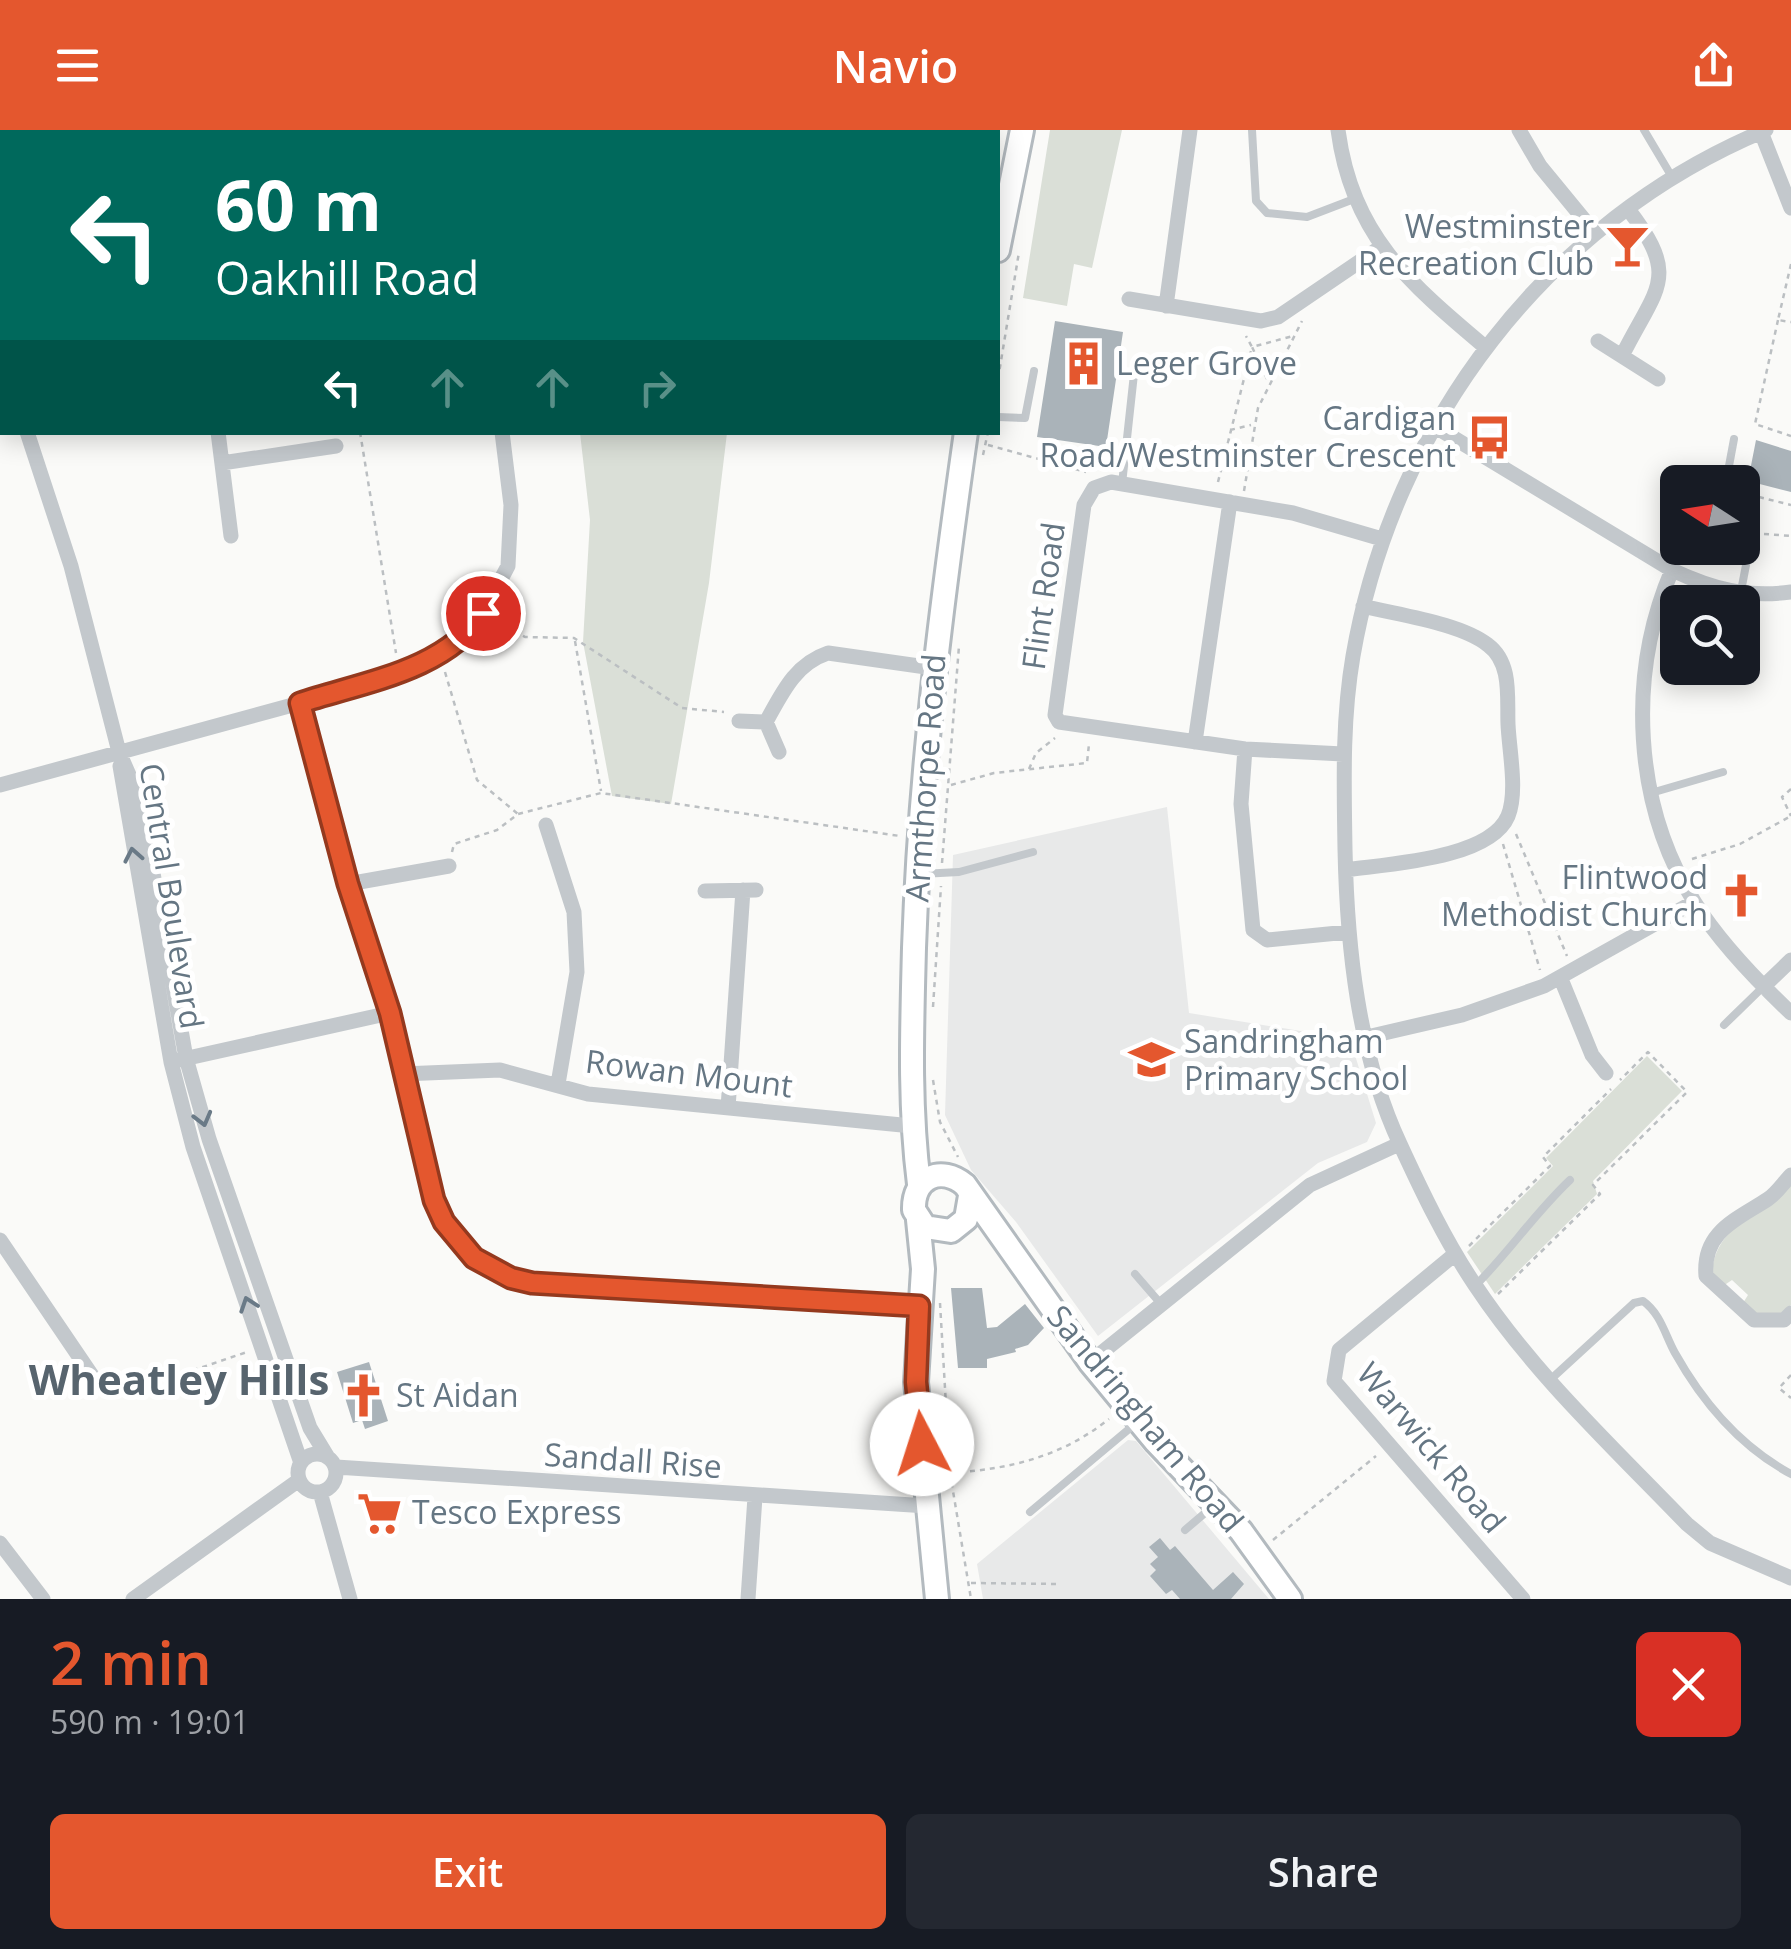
<!DOCTYPE html>
<html lang="en">
<head>
<meta charset="utf-8">
<style>
	:root { --surface:#171b24; --page:#242831; --text:#f1f3f6; --muted:#9ea1a6; --accent:#e4572e }
	body { margin:0; font-family:"Open Sans",sans-serif; background:var(--page); color:var(--text); height:100vh; display:flex; flex-direction:column; font-size:38px; white-space:nowrap }
	* { box-sizing:border-box; margin:0 }
	p { font-size:32px; color:var(--muted) }
	.icon { flex:none; width:55px; height:55px; fill:none; stroke:currentColor; stroke-width:2; stroke-linecap:round; stroke-linejoin:round }
	.map { position:relative; height:1469px; overflow:hidden }
	.panel { display:flex; flex-direction:column; background:var(--surface); flex:1 }
	.panel>* { flex:none }
	.hud { position:absolute; left:0px; top:0px; width:1000px; height:305px; box-shadow:0 5px 25px #0003; background:#00695c; color:#fff; overflow:hidden }
	.needle { width:65px; rotate:282deg }
	.controls { position:absolute; left:1660px; top:335px; display:grid; gap:20px }
	.controls a { display:grid; place-items:center; width:100px; height:100px; border-radius:15px; background:var(--surface); box-shadow:0 5px 25px #0003; font-size:50px }
	.pin { position:absolute; display:grid; place-items:center; width:85px; height:85px; color:#fff; margin:-42px; border:5px solid #fff; border-radius:50%; box-shadow:0 2px 10px #0007 }
	.me { position:absolute; width:110px; margin:-55px; rotate:355deg; stroke-linejoin:round; filter:drop-shadow(0 0 8px #0008) }
	.turn { display:flex; align-items:center; gap:35px; height:210px; padding:0 50px; font-size:45px }
	.turn .icon { width:130px; height:130px; stroke-width:2.5 }
	.turn b { display:block; font-size:70px; line-height:85px }
	.lanes { display:flex; align-items:center; height:95px; padding:0 50px; background:#0003; justify-content:center; gap:50px; direction:ltr }
	.lanes .off { opacity:.35 }
	.round { display:grid; place-items:center; flex:none; width:105px; height:105px; border-radius:15px; background:var(--page) }
	.overview { display:flex; align-items:center; justify-content:space-between; height:170px; padding:0 50px }
	h1 { font-size:60px; font-weight:600; line-height:75px; color:var(--accent) }
	.cta { display:flex; gap:20px; margin-top:auto; padding:20px 50px }
	.cta a { flex:1; height:115px; border-radius:15px; background:var(--accent); color:#fff; font-size:40px; font-weight:600; line-height:115px; text-align:center }
	.cta a+a { background:var(--page); color:var(--text) }
	header { display:flex; justify-content:space-between; align-items:center; height:130px; padding:0 50px; background:var(--accent); color:#fff; font-size:45px; font-weight:600 }
	.map>svg:first-child { display:block }
	.built { fill:#e8e9e9 }
	.green { fill:#dadfd7 }
	.building { fill:#aab3b9 }
	.lines { fill:none; stroke-linecap:round; stroke-linejoin:round }
	.secondary-casing { stroke:#b3babf; stroke-width:28 }
	.path { stroke:#bbbfc2; stroke-width:2.5; stroke-dasharray:5 5; stroke-linecap:butt }
	.lane { stroke:#c3c8cc; stroke-width:8 }
	.street { stroke:#c3c8cc; stroke-width:15 }
	.secondary { stroke:#fff; stroke-width:22 }
	.oneway { stroke:#6a7a87 }
	.route-casing { stroke:#94391e; stroke-width:25 }
	.route { stroke:#e4572e; stroke-width:18 }
	.labels { text-anchor:middle; stroke-width:10; stroke-linejoin:round; paint-order:stroke }
	.poi-label { font-size:32px; fill:#657683; stroke:#fff; text-anchor:start }
	.street-label { font-size:32px; fill:#657683; stroke:#fff }
	.district-label { font-size:42px; font-weight:bold; fill:#57646e; stroke:#fff }
</style>
</head>
<body>
<header><svg class="icon" aria-label="menu" viewBox="0 0 24 24"><path d="M4 6h16M4 12h16M4 18h16"/></svg>Navio<svg class="icon" aria-label="share" viewBox="0 0 24 24"><path d="M12 15V3M7 8l5-5 5 5M5 13v7h14v-7"/></svg></header>
<div class="map">
<svg width="1791" height="1469" viewBox="0 0 1791 1469">
	<rect width="100%" height="100%" fill="#fafaf8"/>
	<path class="built" d="M1167,677L1189,883L1350,909L1376,993L1367,1012L1318,1033L1098,1206L1016,1092L971,1040L945,985L953,725Z
		M1128,1310L1136,1311L1269,1469H983L977,1434Z"/>
	<path class="green" d="M533,0H993V2Z
		M1050,0H1122L1092,138L1074,134L1067,176L1023,168Z
		M580,303H727L709,453L671,674L612,666L583,512L590,390Z
		M1647,926L1682,961L1593,1051L1597,1064L1495,1164L1467,1122L1553,1036L1546,1028Z
		M1791,1053V1175L1776,1187L1752,1184L1743,1173L1748,1165L1732,1150L1723,1156L1713,1147C1708,1105 1760,1076 1791,1053Z"/>
	<path class="building" d="M1055,191L1123,202L1106,317L1037,307Z
		M1756,310L1791,321V362L1748,351Z
		M951,1158H982L987,1198L997,1197L1025,1174L1044,1198L1028,1215L1015,1219L1016,1222L987,1229V1238H958Z
		M369,1232L388,1291L365,1299L362,1290L353,1293L337,1242Z
		M1160,1408L1170,1420L1175,1416L1213,1460L1233,1442L1244,1454L1231,1469H1180L1172,1460L1166,1464L1150,1446L1156,1440L1150,1434L1158,1427L1149,1417Z"/>
	<g class="lines">
		<defs>
			<path id="secondary" d="M998,120L1022,0
				M919,1054C909,975 912,898 914,818C920,641 941,478 966,302
				M970,1066L966,1089L951,1101L925,1097L914,1080C913,1047 941,1035 965,1055L1090,1232L1156,1312L1241,1401L1290,1469
				M918,1090L923,1139L916,1252L937,1469"/>
		</defs>
		<use href="#secondary" class="secondary-casing"/>
		<path class="path" d="M1791,134L1778,190L1791,192
			M1778,190L1755,294L1791,306
			M998,249L1019,122
			M1267,249L1252,217L1293,206
			M1230,300L1251,295
			M360,302L396,523
			M988,315L1086,342
			M983,325L988,302
			M1218,352L1252,217L1246,206
			M1244,361L1258,278L1302,191
			M1759,367L1791,375
			M1764,404L1791,406
			M497,491L525,507L574,508L682,578L724,582
			M575,511L601,661
			M445,542L477,650L518,684
			M1029,639L1036,623L1055,608
			M951,655L994,643L1087,633L1089,614
			M1791,659L1782,667L1791,686
			M1516,704L1567,826
			M1503,714L1540,840
			M452,722L454,714L497,700L518,684L601,663L900,706
			M1692,729L1740,714L1791,686
			M942,733L959,516
			M933,877L941,756
			M933,950L940,992L958,1027
			M1469,1116L1550,1036L1543,1027L1611,959
			M1498,1164L1600,1064L1593,1055L1687,962L1648,922L1620,950
			M940,1173L950,1343L971,1469
			M1791,1245L1779,1258L1791,1268
			M108,1250H184L188,1242L247,1222
			M950,1343C1010,1339 1061,1327 1109,1289
			M1273,1410L1376,1326
			M971,1453L1060,1454"/>
		<path class="lane" d="M1252,0L1256,71L1267,83L1307,87L1354,69
			M1644,0L1672,47
			M998,287L1025,288L1034,241
			M1726,352L1734,309
			M1122,354L1134,244
			M1741,461L1752,404L1747,366L1742,363
			M1651,663L1723,642
			M921,744L959,742L1033,722
			M1724,895L1763,857
			M1135,1144L1161,1174
			M1475,1156C1509,1122 1535,1083 1570,1050
			M1550,1250L1634,1173L1643,1171C1661,1184 1665,1205 1675,1223C1703,1273 1741,1317 1791,1344
			M1030,1382L1135,1294
			M1185,1400L1212,1377"/>
		<path class="street" d="M447,0V2
			M1338,0C1352,105 1409,153 1485,217
			M1519,0L1540,36L1595,103
			M1766,0C1547,91 1393,294 1353,526C1342,590 1344,654 1345,719C1347,817 1358,924 1400,1014C1422,1062 1446,1112 1475,1155C1534,1244 1614,1318 1687,1394L1710,1413L1791,1448
			M1761,2L1791,78
			M1129,169L1261,191L1278,187L1381,117
			M1166,176L1190,0
			M1598,211L1658,249
			M0,220L2,228
			M1622,226C1657,156 1681,148 1628,79
			M0,287L2,286
			M1434,296L1672,440C1713,459 1746,468 1791,462
			M27,302L71,436L119,622L140,670L186,928L209,1009L310,1298L327,1326
			M218,302L231,406
			M222,333L336,316
			M1672,440C1627,545 1633,675 1695,773C1721,814 1756,850 1791,883
			M300,573L348,754L390,883L434,1070L443,1093L475,1128L532,1153L919,1177
			M739,591L766,592L779,622
			M766,592C782,563 795,534 828,523L933,538
			M1195,612L1230,372
			M1245,619L1241,674L1253,800L1267,810L1348,802
			M1343,624L1245,619L1059,592L1055,585L1084,375L1094,358L1111,352L1293,383L1382,409
			M120,636L171,932L193,1017L301,1333
			M0,655L300,573L441,526L478,492L508,436L511,375L502,302
			M546,695L574,782L577,842L558,954
			M1346,740C1387,734 1490,729 1508,686C1518,662 1509,620 1508,594C1507,567 1512,533 1488,515C1460,493 1398,485 1363,476
			M348,754L449,736
			M705,761L756,760
			M1561,849L1592,925L1606,943
			M1763,857L1791,830
			M1367,907L1462,885L1544,856L1694,772
			M179,930L390,883
			M402,944L500,940L588,964L912,996
			M728,978L743,760
			M1791,1045C1784,1052 1777,1063 1768,1069C1738,1089 1702,1101 1706,1146L1754,1190H1784L1791,1183
			M0,1110L95,1250
			M1455,1124L1339,1220L1334,1251L1523,1469
			M1090,1232L1310,1055L1399,1014
			M298 1343a19 19 0 1 1 38 0a19 19 0 1 1-38 0Z
			M336,1337L927,1376
			M320,1362L350,1469
			M0,1413L43,1469
			M133,1469L299,1350
			M748,1469L755,1367"/>
		<use href="#secondary" class="secondary"/>
	</g>
	<defs><path id="oneway-chevron" d="M-2-3.5L2.5 0L-2 3.5" fill="none" stroke-width="1.6" stroke-linecap="round" stroke-linejoin="round" transform="scale(2.5)"/></defs>
	<g class="oneway">
		<use href="#oneway-chevron" transform="translate(133 725) rotate(-101)"/>
		<use href="#oneway-chevron" transform="translate(203 989) rotate(75)"/>
		<use href="#oneway-chevron" transform="translate(248 1174) rotate(-109)"/>
	</g>
	<g class="lines">
		<defs>
			<path id="route" d="M483,483C445,541 363,552 300,573L348,754L390,883L434,1070L444,1092L474,1128L511,1148L532,1153L919,1176L916,1252L922,1314"/>
		</defs>
		<use href="#route" class="route-casing"/>
		<use href="#route" class="route"/>
	</g>
	<defs>
		<symbol id="bar-bare" viewBox="-9 -9 18 18"><path d="M-6-5H6L.8 .8V4.5H3.5V6h-7V4.5H-.8V.8Z" fill="#e4572e" stroke="#fff" stroke-width="2.5" paint-order="stroke"/></symbol>
		<symbol id="building-bare" viewBox="-9 -9 18 18"><path d="M-4-6H4V6H1V3H-1V6H-4ZM-2.5-4.3h1.7v1.8h-1.7ZM.8-4.3h1.7v1.8H.8ZM-2.5-1h1.7V.8h-1.7ZM.8-1h1.7V.8H.8Z" fill="#e4572e" stroke="#fff" stroke-width="2.5" paint-order="stroke"/></symbol>
		<symbol id="bus-bare" viewBox="-9 -9 18 18"><path d="M-5-6H5V4H4V6H2V4H-2V6H-4V4H-5ZM-3.5-4V0h7V-4ZM-3.5 1.2v1.5H-2V1.2ZM2 1.2v1.5H3.5V1.2Z" fill="#e4572e" stroke="#fff" stroke-width="2.5" paint-order="stroke"/></symbol>
		<symbol id="church-bare" viewBox="-9 -9 18 18"><path d="M-1.2-6h2.4v3.5h3.3v2.4h-3.3V6h-2.4V-.1h-3.3v-2.4h3.3Z" fill="#e4572e" stroke="#fff" stroke-width="2.5" paint-order="stroke"/></symbol>
		<symbol id="school-bare" viewBox="-9 -9 18 18"><path d="M0-5L7-2L0 1L-7-2ZM-4 1L0 2.5L4 1V4Q0 6-4 4Z" fill="#e4572e" stroke="#fff" stroke-width="2.5" paint-order="stroke"/></symbol>
		<symbol id="supermarket-bare" viewBox="-9 -9 18 18"><path d="M-6-5.5h2.5l.6 2H6L4.5 2H-2.5L-4.4-4H-6ZM-1.5 3.2a1.3 1.3 0 1 0 .1 0ZM3 3.2a1.3 1.3 0 1 0 .1 0Z" fill="#e4572e" stroke="#fff" stroke-width="2.5" paint-order="stroke"/></symbol>
	</defs>
	<g fill-rule="evenodd">
		<use href="#bar-bare" x="1596" y="84" width="63" height="63"/>
		<use href="#building-bare" x="1052" y="202" width="63" height="63"/>
		<use href="#bus-bare" x="1458" y="276" width="63" height="63"/>
		<use href="#church-bare" x="1710" y="734" width="63" height="63"/>
		<use href="#school-bare" x="1120" y="898" width="63" height="63"/>
		<use href="#church-bare" x="332" y="1234" width="63" height="63"/>
		<use href="#supermarket-bare" x="348" y="1352" width="63" height="63"/>
	</g>
	<g class="labels">
		<g class="poi-label">
			<text x="1594" y="108" text-anchor="end">Westminster<tspan x="1594" dy="37">Recreation Club</tspan></text>
			<text x="1116" y="245">Leger Grove</text>
			<text x="1456" y="300" text-anchor="end">Cardigan<tspan x="1456" dy="37">Road/Westminster Crescent</tspan></text>
			<text x="1708" y="759" text-anchor="end">Flintwood<tspan x="1708" dy="37">Methodist Church</tspan></text>
			<text x="1184" y="923">Sandringham<tspan x="1184" dy="37">Primary School</tspan></text>
			<text x="396" y="1277">St Aidan</text>
			<text x="412" y="1394">Tesco Express</text>
		</g>
		<g class="street-label">
			<text transform="translate(1044 466) rotate(-82)" y="11">Flint Road</text>
			<text transform="translate(926 648) rotate(-86)" y="11">Armthorpe Road</text>
			<text transform="translate(171 766) rotate(81)" y="11">Central Boulevard</text>
			<text transform="translate(689 944) rotate(7)" y="11">Rowan Mount</text>
			<text transform="translate(1145 1289) rotate(50)" y="11">Sandringham Road</text>
			<text transform="translate(1431 1318) rotate(50)" y="11">Warwick Road</text>
			<text transform="translate(633 1331) rotate(4)" y="11">Sandall Rise</text>
		</g>
		<g class="district-label">
			<text x="179" y="1265">Wheatley Hills</text>
		</g>
	</g>
</svg>
<div class="controls">
<a><svg class="needle" viewBox="-14 -14 28 28"><path d="M0-13l5 13h-10z" fill="#e53935"/><path d="M0 13l5-13h-10z" fill="#9ea1a6"/></svg></a>
<a><svg class="icon" aria-label="search" viewBox="0 0 24 24"><circle cx="10" cy="10" r="6"/><path d="M15 15l6 6"/></svg></a>
</div>
<div class="pin" style="left:483px;top:483px;background:#d93025"><svg class="icon" aria-label="arrive" viewBox="0 0 24 24"><path d="M6 21V4h12l-3 4 3 4H6"/></svg></div>
<svg class="me" style="left:922px;top:1314px" viewBox="-20 -20 40 40"><circle r="19" fill="#fff"/><path d="M0-13L10 11 0 6-10 11z" fill="#e4572e"/></svg>
<div class="hud">
<div class="turn"><svg class="icon" aria-label="left" viewBox="0 0 24 24"><path d="M17 20v-9H6M10 6l-5 5 5 5"/></svg><div><b>60 m</b>Oakhill Road</div></div>
<div class="lanes"><svg class="icon" aria-label="left" viewBox="0 0 24 24"><path d="M17 20v-9H6M10 6l-5 5 5 5"/></svg><svg class="icon off" aria-label="ahead" viewBox="0 0 24 24"><path d="M12 20V5M6 11l6-6 6 6"/></svg><svg class="icon off" aria-label="ahead" viewBox="0 0 24 24"><path d="M12 20V5M6 11l6-6 6 6"/></svg><svg class="icon off" aria-label="right" viewBox="0 0 24 24"><path d="M7 20v-9h11M14 6l5 5-5 5"/></svg></div>
</div>
</div>
<section class="panel">
<div class="overview"><div><h1>2 min</h1><p>590 m · 19:01</p></div><a class="round" style="background:#d93025;color:#fff"><svg class="icon" aria-label="close" viewBox="0 0 24 24"><path d="M6 6l12 12M18 6L6 18"/></svg></a></div>
<div class="cta"><a>Exit</a><a>Share</a></div>
</section>
</body>
</html>
